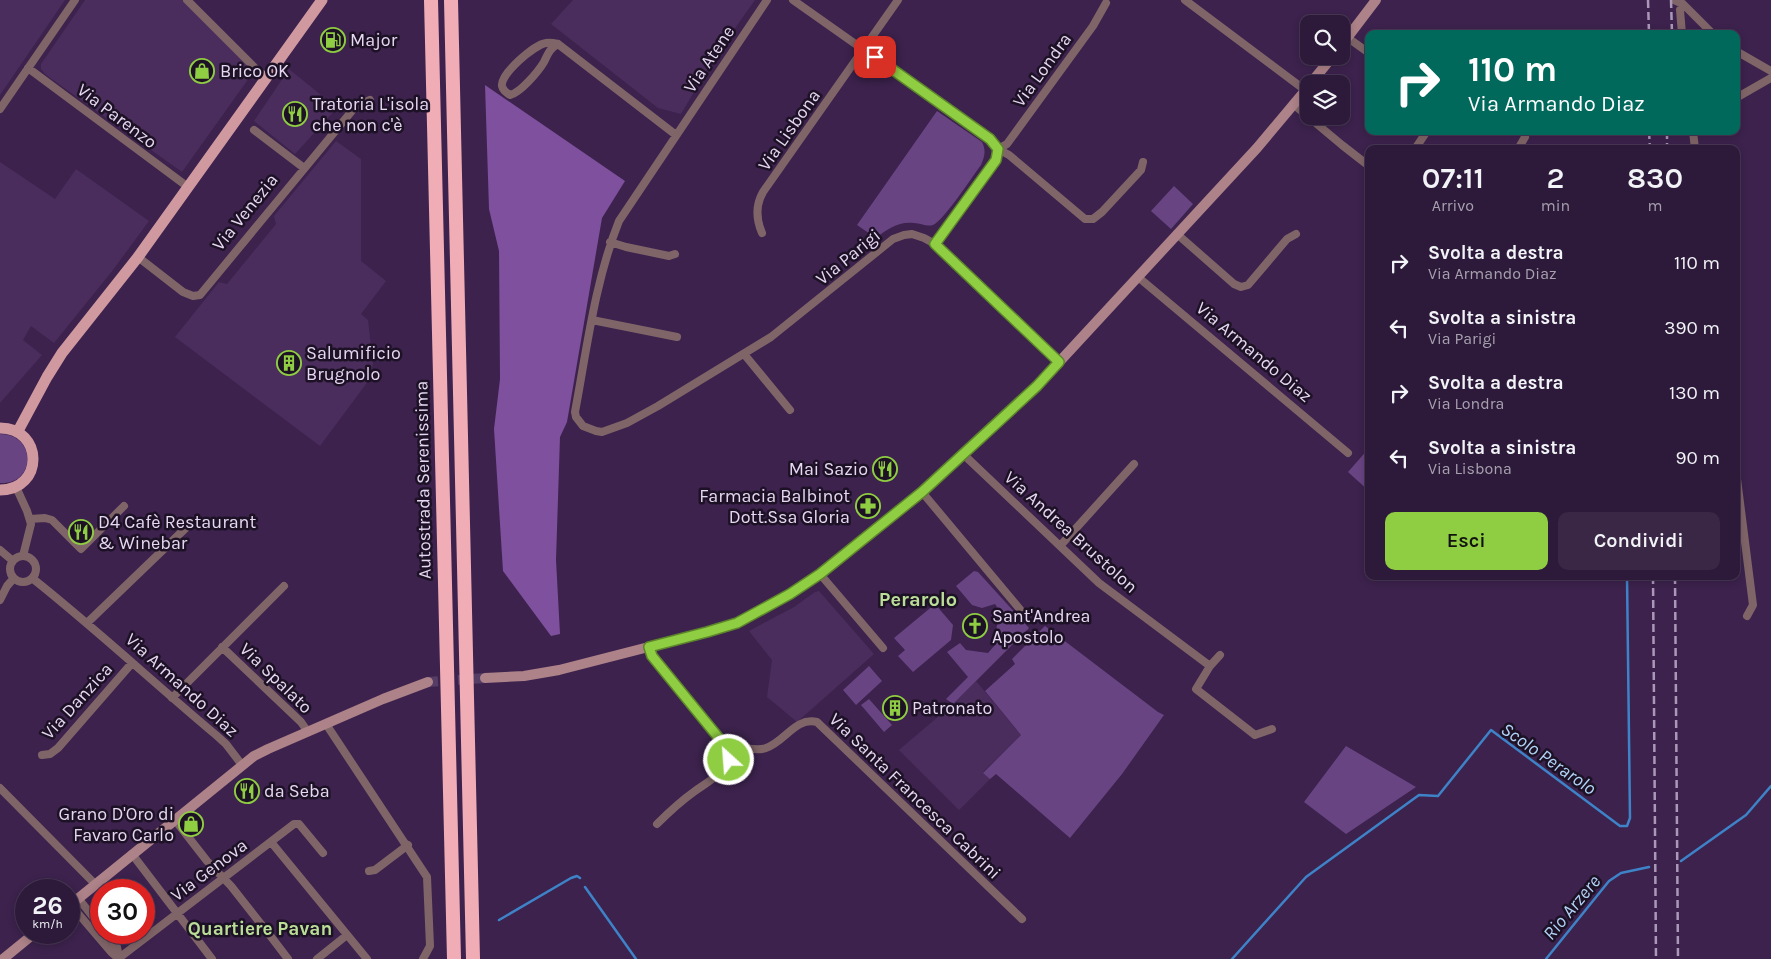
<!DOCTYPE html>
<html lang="it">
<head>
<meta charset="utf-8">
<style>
	:root { --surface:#2d1a3a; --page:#392745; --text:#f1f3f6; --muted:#a7a1af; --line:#483854; --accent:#8fcd42 }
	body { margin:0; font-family:Karla,sans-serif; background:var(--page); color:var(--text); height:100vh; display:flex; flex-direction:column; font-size:19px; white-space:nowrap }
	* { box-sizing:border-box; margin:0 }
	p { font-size:16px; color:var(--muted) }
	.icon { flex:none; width:28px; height:28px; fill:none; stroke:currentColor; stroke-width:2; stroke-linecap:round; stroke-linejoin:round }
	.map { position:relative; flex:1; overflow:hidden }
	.panel { position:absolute; left:1365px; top:145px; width:375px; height:435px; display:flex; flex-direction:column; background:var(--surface); border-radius:10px; box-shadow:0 2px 8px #0003,0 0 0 1px var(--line) }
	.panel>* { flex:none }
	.guide { position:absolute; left:1365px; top:30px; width:375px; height:105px; border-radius:10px; box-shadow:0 2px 8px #0003,0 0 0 1px var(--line); background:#00695c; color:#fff; overflow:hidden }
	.buttons { position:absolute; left:1300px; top:15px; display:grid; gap:10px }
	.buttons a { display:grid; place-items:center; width:50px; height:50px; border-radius:10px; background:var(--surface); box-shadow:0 2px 8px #0003,0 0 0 1px var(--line); font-size:25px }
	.speed { position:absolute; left:15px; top:879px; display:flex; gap:10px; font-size:25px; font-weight:700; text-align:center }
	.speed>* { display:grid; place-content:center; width:65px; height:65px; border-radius:50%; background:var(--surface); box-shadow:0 2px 8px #0003,0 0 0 1px var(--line); line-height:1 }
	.speed small { font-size:12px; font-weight:400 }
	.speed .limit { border:8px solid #d22; background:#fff; color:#111 }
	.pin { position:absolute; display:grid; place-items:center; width:42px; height:42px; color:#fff; margin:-21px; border-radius:10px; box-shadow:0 2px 8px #0006 }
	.me { position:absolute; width:55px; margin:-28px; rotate:334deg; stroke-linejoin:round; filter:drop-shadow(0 0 4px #0008) }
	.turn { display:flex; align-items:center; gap:18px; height:105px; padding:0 20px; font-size:22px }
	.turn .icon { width:65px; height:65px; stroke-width:2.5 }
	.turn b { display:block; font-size:35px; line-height:42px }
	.eta { display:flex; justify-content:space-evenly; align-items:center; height:85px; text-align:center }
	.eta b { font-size:30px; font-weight:600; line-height:35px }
	.cta { display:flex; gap:10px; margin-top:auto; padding:10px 20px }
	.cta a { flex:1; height:58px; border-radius:10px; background:var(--accent); color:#111; font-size:20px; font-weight:600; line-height:58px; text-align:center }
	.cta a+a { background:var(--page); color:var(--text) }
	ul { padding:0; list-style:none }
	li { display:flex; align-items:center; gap:15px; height:65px; padding:0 20px }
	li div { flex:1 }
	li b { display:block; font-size:19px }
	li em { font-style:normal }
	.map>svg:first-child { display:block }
	.built { fill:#4a2d5c }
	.green { fill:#694483 }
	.forest { fill:#7e509d }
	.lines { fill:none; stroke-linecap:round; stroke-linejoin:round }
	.stream { stroke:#3e83c8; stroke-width:2.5 }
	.secondary-tunnel { stroke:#563d66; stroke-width:10; stroke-dasharray:10 5; stroke-linecap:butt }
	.street { stroke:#806568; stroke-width:8 }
	.secondary { stroke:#ad8288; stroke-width:10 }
	.primary { stroke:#d099a0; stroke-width:11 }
	.highway { stroke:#f0adb6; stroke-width:14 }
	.rail { stroke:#ab98b8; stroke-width:2.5; stroke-dasharray:8 4; stroke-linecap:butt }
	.route-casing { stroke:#5d852b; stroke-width:12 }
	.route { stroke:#8fcd42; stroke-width:9 }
	.labels { text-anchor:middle; stroke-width:5; stroke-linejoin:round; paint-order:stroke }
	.poi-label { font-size:18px; fill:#e6d7f2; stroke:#1d1225; text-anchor:start }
	.street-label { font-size:18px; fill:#e6d7f2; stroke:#1d1225 }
	.water-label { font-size:19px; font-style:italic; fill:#b0d2f6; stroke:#1d1225 }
	.neighbourhood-label { font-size:19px; font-weight:bold; fill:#bade98; stroke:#1d1225 }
	.quarter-label { font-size:20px; font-weight:bold; fill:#bade98; stroke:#1d1225 }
</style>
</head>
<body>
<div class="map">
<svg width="1771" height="959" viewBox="0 0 1771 959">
	<rect width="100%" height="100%" fill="#3c224d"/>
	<path class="built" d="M0,0H65L0,95Z
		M85,0H182L254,71L182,172L46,75L41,69V64Z
		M573,0H755L714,58L681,114L658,108L551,24Z
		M289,69L337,108L295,154L254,121Z
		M336,141L361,159V261L386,281L361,314L368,320L373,364L369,380L320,446L175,337L219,282L227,284L276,224L274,216Z
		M0,162L55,199L76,169L149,221L113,270L54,343L31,326L23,340L42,355L0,403Z
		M819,591L874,654L797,722L767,697L772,660L749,631L794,607L815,592Z
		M976,681L1021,735L983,772L990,779L959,810L899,750L953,704Z"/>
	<path class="green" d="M937,111L982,142C986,150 985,156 981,165C972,177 944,220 933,225C926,227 921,223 914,223C899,221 887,229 876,238L857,225Z
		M1174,186L1193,204L1171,229L1151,211Z
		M0,434C37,434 36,485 0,483Z
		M1369,448V491L1348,472Z
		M974,571L978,572L1029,628L953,704L946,699L968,677L947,652L960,643L966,650L988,653L995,645L997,624L991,615L997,607L995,604L982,608L972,605L956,586Z
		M935,604L953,625L951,640L913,672L898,656L905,650L894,638Z
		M1045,626L1158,712L1164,715L1122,774L1070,838L996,774L990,779L983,773L1021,735L985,691L1015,664L1012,659Z
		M869,666L882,681L856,705L843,690Z
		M869,699L892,725L884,732L861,705Z
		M1346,746L1416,787L1346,834L1304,802Z"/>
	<path class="forest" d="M485,85L625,181L602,218L567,422L560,437L556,560L560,634L551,636L503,571L494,429L500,379L499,251L489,209Z"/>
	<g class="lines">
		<path class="stream" d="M1681,861L1746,815L1771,786
			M585,887L636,959
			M499,920L571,878L577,876L580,878
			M1232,959L1306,877L1419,795L1438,796L1491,730L1620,826H1627L1630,818L1627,576
			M1546,959L1609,881L1621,873L1649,867"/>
		<path class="secondary-tunnel" d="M428,682L485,678"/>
		<path class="street" d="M187,0L256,69L267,78
			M767,0L619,221C595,281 587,348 575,412L576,417L583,426L596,431L602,432L627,423L658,406L771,337L893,239L904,235L912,234L924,238L935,244L1059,362
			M793,0L990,139L998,149L1009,155L1085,219H1093L1102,212L1141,170L1143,162
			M1185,0L1305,90
			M1674,0L1683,4L1713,34
			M1680,10L1682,34
			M1348,38L1369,53
			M558,44C549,49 548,54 544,62C538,72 520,93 510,95C507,93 503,91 502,86C500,74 534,45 546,43C550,42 554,43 558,44L676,135
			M1736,51L1771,71
			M28,68L188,187
			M1736,98L1771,78
			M1293,104L1342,145L1369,166
			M0,109L75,0
			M254,130L304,168
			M1693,131L1695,149
			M1415,149L1427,131
			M1518,149L1525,137
			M762,233C756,219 755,206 763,192L898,0
			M1177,234L1234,284L1241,287L1248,285L1287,239L1296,234
			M610,242L626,247L669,256L675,254
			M935,244L996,160L998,149L1007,144L1093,26L1106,3
			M138,257L183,292L193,296L200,295L356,106L370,100
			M1138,277L1348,453
			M592,320L677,337
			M744,354L790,410
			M963,454L1099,583L1210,666L1196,689L1255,735L1272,729
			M1736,471L1753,605L1747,616
			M16,487L27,511L31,524L23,556
			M922,492L1023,613
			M30,519L45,518L52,520L81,549L124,506
			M1060,546L1134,464
			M0,550L13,561
			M10 569a13 13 0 1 1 26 0a13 13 0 1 1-26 0Z
			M820,574L883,648
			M32,578C95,628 154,683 216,735L226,744L242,765
			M0,600L7,586L14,578
			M87,623L192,522
			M222,647L301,722L308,732
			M649,647L652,657L727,748C731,755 730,760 726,766C719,776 705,784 695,791C681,801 669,812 657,824
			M1210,666L1220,655
			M172,698L284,586
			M326,724L427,877L430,946L423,959
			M727,748C737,743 753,753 766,748C785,742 795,717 817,722L1022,919
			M42,755L50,754L58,748L132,663
			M0,788L95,884
			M175,820L207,861L231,886L272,938L288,959
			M271,842L367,959
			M132,854L212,959
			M369,871L375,870L408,845
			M78,898L101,927
			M70,904L111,952L119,959
			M105,932L117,947L119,958
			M119,958L294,824H299L323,853
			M317,959L347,935"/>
		<path class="secondary" d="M1341,46L1376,0
			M1310,84L1333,56
			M485,678L524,676L559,670L707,632L737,623L759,611L790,594L820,574L922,492L1037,386L1257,148L1309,86
			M69,906L254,756L268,749L383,699L428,682
			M3,959L36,932"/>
		<path class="primary" d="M0,428C44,428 44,490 0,490
			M18,431L47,377L62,353L138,257L322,0"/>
		<path class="highway" d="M431,0L454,959
			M451,0L473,959"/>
		<path class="rail" d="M1648,0L1649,34
			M1671,0L1672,34
			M1649,131L1650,149
			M1667,131V149
			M1653,576L1656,959
			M1675,576L1678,959"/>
	</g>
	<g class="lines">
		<defs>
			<path id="route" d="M729,760L730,754L727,748L652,656L649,647L707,632L737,623L790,594L820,574L922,492L1037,386L1059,362L935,244L996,160L998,149L990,139L875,57"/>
		</defs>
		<use href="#route" class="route-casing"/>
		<use href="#route" class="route"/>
	</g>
	<defs>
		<symbol id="fuel-ring" viewBox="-11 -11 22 22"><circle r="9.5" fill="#1d1225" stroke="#8fcd42" stroke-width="1.5"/><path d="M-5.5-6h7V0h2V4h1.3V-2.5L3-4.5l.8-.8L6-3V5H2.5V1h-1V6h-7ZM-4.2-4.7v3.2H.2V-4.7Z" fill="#8fcd42"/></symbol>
		<symbol id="shop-ring" viewBox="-11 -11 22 22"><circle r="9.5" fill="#1d1225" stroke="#8fcd42" stroke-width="1.5"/><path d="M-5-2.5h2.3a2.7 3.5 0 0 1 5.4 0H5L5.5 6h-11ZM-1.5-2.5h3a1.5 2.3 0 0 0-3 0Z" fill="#8fcd42"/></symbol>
		<symbol id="restaurant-ring" viewBox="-11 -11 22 22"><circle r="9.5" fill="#1d1225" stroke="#8fcd42" stroke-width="1.5"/><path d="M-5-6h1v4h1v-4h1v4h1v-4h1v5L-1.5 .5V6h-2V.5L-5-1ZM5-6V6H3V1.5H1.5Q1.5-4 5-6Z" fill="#8fcd42"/></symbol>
		<symbol id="building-ring" viewBox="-11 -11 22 22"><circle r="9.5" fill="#1d1225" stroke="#8fcd42" stroke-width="1.5"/><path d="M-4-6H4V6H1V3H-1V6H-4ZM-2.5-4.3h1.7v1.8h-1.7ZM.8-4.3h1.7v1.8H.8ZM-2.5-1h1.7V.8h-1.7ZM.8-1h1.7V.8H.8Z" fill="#8fcd42"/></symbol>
		<symbol id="pharmacy-ring" viewBox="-11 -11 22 22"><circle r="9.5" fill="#1d1225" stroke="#8fcd42" stroke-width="1.5"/><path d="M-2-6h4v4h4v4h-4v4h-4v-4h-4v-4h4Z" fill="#8fcd42"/></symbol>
		<symbol id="church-ring" viewBox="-11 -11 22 22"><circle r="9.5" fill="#1d1225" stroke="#8fcd42" stroke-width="1.5"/><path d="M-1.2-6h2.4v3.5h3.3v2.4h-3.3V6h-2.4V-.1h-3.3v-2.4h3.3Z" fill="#8fcd42"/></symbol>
	</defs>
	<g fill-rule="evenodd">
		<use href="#fuel-ring" x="319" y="26" width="28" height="28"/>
		<use href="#shop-ring" x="188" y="57" width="28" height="28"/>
		<use href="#restaurant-ring" x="281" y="100" width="28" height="28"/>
		<use href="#building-ring" x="275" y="349" width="28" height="28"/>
		<use href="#restaurant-ring" x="871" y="455" width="28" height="28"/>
		<use href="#pharmacy-ring" x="854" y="492" width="28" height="28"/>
		<use href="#restaurant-ring" x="67" y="518" width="28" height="28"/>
		<use href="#church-ring" x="961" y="612" width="28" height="28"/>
		<use href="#building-ring" x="881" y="694" width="28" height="28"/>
		<use href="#restaurant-ring" x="233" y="777" width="28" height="28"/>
		<use href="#shop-ring" x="177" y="810" width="28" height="28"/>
	</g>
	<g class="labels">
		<g class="poi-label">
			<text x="350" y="46">Major</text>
			<text x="220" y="77">Brico OK</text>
			<text x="312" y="110">Tratoria L'isola<tspan x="312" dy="21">che non c'è</tspan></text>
			<text x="306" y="359">Salumificio<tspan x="306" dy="21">Brugnolo</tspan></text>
			<text x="868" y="475" text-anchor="end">Mai Sazio</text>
			<text x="850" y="502" text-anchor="end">Farmacia Balbinot<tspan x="850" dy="21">Dott.Ssa Gloria</tspan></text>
			<text x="98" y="528">D4 Cafè Restaurant<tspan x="98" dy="21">&amp; Winebar</tspan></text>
			<text x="992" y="622">Sant'Andrea<tspan x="992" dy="21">Apostolo</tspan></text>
			<text x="912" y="714">Patronato</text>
			<text x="264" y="797">da Seba</text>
			<text x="174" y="820" text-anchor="end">Grano D'Oro di<tspan x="174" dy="21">Favaro Carlo</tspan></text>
		</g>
		<g class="street-label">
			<text transform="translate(709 59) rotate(-56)" y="6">Via Atene</text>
			<text transform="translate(1042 70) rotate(-54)" y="6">Via Londra</text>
			<text transform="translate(117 116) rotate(37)" y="6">Via Parenzo</text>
			<text transform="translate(789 130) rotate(-55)" y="6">Via Lisbona</text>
			<text transform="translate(245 212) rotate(-51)" y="6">Via Venezia</text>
			<text transform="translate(848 257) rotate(-39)" y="6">Via Parigi</text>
			<text transform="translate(1254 352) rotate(40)" y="6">Via Armando Diaz</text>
			<text transform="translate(423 480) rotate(-91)" y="6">Autostrada Serenissima</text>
			<text transform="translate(1071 532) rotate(42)" y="6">Via Andrea Brustolon</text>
			<text transform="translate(276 678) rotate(44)" y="6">Via Spalato</text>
			<text transform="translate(182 685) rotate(42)" y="6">Via Armando Diaz</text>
			<text transform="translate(77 701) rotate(-48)" y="6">Via Danzica</text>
			<text transform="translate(915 796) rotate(44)" y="6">Via Santa Francesca Cabrini</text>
			<text transform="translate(209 870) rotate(-37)" y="6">Via Genova</text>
		</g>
		<g class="water-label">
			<text transform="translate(1549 758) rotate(35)" y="7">Scolo Perarolo</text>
			<text transform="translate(1571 907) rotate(-50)" y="7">Rio Arzere</text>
		</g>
		<g class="neighbourhood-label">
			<text x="260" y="935">Quartiere Pavan</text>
		</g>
		<g class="quarter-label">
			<text x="918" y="606">Perarolo</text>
		</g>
	</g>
</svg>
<div class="buttons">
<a><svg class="icon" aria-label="search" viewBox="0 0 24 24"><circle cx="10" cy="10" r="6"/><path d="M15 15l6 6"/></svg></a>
<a><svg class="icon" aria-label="layers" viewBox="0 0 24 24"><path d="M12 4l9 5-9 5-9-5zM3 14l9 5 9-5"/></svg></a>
</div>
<div class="speed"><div>26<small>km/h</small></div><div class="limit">30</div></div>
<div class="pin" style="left:875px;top:57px;background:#d93025"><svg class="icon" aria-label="arrive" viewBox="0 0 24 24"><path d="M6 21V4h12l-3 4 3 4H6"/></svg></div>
<svg class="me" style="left:729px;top:760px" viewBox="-20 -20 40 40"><circle r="17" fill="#8fcd42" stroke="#fff" stroke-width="3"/><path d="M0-11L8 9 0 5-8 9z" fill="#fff"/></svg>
<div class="guide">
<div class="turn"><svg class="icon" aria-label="right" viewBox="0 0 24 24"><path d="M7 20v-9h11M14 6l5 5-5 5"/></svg><div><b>110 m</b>Via Armando Diaz</div></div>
</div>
<section class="panel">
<div class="eta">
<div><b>07:11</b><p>Arrivo</p></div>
<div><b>2</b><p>min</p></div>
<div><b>830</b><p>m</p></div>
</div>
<ul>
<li><svg class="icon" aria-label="right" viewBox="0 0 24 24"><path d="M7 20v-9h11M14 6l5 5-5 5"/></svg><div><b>Svolta a destra</b><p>Via Armando Diaz</p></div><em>110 m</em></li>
<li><svg class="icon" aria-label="left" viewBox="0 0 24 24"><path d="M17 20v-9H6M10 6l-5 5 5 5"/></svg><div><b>Svolta a sinistra</b><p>Via Parigi</p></div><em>390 m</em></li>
<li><svg class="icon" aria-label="right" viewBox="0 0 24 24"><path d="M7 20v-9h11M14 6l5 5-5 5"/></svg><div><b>Svolta a destra</b><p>Via Londra</p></div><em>130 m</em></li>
<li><svg class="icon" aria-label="left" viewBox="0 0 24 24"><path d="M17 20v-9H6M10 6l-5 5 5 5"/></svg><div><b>Svolta a sinistra</b><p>Via Lisbona</p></div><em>90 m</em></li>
</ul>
<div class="cta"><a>Esci</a><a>Condividi</a></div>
</section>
</div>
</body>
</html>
